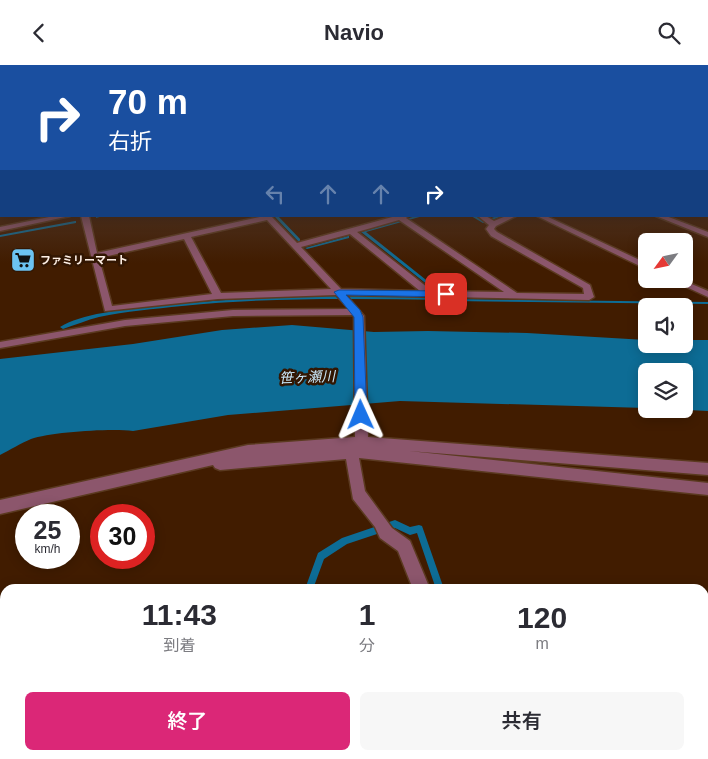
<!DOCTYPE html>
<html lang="ja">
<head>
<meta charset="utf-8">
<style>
	:root { --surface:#fff; --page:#f7f7f7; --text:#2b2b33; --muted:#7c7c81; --accent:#db2777 }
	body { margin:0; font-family:Arial,"Noto Sans JP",sans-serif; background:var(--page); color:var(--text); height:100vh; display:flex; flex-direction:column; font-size:19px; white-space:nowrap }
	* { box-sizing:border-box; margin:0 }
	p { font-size:16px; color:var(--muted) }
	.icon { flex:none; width:28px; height:28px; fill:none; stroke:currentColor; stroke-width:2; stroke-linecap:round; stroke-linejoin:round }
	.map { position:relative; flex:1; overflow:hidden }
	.details { position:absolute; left:0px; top:519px; width:709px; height:176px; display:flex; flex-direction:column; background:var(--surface); border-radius:15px 15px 0 0; box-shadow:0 2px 12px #0003 }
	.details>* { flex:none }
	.top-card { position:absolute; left:0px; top:0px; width:709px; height:152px; box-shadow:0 2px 12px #0003; background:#1a4fa0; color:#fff; overflow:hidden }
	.needle { width:32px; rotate:237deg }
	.controls { position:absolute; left:638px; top:168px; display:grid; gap:10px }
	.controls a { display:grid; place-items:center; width:55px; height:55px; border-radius:8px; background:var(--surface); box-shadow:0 2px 12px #0003; font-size:25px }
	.speed { position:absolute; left:15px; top:439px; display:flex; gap:10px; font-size:25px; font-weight:700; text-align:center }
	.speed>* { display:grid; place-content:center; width:65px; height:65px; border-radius:50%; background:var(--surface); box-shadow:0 2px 12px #0003; line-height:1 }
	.speed small { font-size:12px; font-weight:400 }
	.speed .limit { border:8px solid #d22; background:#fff; color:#111 }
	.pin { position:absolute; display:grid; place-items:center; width:42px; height:42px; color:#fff; margin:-21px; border-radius:10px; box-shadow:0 2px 8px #0006 }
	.me { position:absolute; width:55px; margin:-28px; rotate:359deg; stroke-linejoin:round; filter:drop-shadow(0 0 4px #0008) }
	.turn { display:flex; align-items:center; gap:18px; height:105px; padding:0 25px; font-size:22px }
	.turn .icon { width:65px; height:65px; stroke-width:2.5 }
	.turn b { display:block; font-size:35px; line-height:42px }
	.lanes { display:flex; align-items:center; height:48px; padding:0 25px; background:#0003; justify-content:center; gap:25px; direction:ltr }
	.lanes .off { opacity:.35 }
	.eta { display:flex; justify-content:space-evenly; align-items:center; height:85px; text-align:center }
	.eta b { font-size:30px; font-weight:600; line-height:35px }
	.action { display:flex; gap:10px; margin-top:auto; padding:10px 25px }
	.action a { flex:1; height:58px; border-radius:8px; background:var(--accent); color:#fff; font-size:20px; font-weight:600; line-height:58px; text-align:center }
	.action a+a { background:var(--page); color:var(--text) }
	header { display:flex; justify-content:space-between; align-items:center; height:65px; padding:0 25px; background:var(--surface); font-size:22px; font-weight:600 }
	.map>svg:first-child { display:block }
	.water { fill:#0d6c95 }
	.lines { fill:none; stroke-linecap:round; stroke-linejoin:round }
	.stream { fill:#0d6c95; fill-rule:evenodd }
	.minor-casing { stroke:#5b3a20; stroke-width:3 }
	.minor { fill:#8c566c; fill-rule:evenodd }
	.route { fill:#1a73e8; stroke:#114b97 }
	.labels { text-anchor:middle; stroke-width:5; stroke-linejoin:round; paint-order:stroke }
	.far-poi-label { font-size:11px; font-weight:bold; fill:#feefe5; stroke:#321602; text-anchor:start }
	.water-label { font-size:14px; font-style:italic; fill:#c8e6f8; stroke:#321602 }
</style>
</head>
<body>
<header><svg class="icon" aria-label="back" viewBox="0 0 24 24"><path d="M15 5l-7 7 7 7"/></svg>Navio<svg class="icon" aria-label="search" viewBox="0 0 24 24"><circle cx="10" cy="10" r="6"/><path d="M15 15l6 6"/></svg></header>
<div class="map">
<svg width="708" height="694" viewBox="0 0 708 694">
	<rect width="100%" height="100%" fill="#411c00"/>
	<path class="water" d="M292,260L374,267L428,266L527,268L646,275V279H684V275H708V346L668,344H684V306H646V343L400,336L228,350L133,366C112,363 51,367 31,374C21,378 10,385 0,390V294L133,279L222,265Z"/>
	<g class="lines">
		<path class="stream" d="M96,151H103L96,153Z
			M274,151H278L300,174V176H298Z
			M416,151H423L366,167L450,234L708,237V239L449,236L447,235C358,234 270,232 182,241C154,244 126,246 99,252C87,255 75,260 63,264L60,262C80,249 125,244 149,242C247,230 345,230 443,232L361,167Z
			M471,151H476L483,156L497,151H503L483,158Z
			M75,156H76V158L0,172V170Z
			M348,171H349V173L307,184L305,183Z
			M395,455L410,462L419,460L422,461L444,524H436L417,468L410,470L395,463L347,479L324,494L313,524H305L318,488L342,473Z
			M21,690H31L30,694H20Z
			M533,690H545L546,694H534Z"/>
		<defs>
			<path id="minor" d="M54,151H70L0,166V162Z
				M81,151H89L97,188L264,151H271L297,178L396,151H408L406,153L517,228L584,229L583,223L491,171L486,164L489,160L478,151H486L494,156L506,151H516L496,161L494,164L497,167L590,220L594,232L589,235L346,230L364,251L368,372L708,398V410L409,386L708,418V430L359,393L365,426L392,463L410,476L430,524H413L398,486L380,473L375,462L353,434L346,394L220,405L215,403L213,400L0,449V435L248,380L355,372L354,250L233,251L125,261L0,283V277L125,255L233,245L349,244L336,230L218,234L105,246ZM267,155L331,224L221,228L191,172ZM399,155L504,227L432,226L357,167ZM350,169L420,226L341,224L301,182ZM184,174L212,229L112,241L99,193Z
				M537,151H546L646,198V204Z
				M656,151H666L708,167V172Z
				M669,214H680L708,226V232Z
				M499,690H521L523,694H501Z"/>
		</defs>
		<use href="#minor" class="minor-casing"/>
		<use href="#minor" class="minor"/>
	</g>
	<linearGradient id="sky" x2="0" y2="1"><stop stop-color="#240f00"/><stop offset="0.51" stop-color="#544037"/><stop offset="1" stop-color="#544037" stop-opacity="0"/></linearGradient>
	<rect width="708" height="198" fill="url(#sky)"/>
	<path class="route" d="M339,225L446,226L451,229L446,232L346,230L360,245L363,252L367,350L361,355L355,350L354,252L334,227Z"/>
	<defs>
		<symbol id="supermarket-square" viewBox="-11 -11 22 22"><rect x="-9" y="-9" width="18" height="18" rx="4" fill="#6cc3f2" stroke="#321602"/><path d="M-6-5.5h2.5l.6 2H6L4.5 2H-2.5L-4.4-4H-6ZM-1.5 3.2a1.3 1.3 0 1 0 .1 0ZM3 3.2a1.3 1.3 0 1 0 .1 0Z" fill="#111"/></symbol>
	</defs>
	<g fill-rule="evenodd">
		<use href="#supermarket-square" x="9" y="181" width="28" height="28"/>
	</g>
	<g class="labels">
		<g class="far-poi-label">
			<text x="40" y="199">ファミリーマート</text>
		</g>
		<g class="water-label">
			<text transform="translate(307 312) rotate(-2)" y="5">笹ヶ瀬川</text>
		</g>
	</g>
</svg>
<div class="controls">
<a><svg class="needle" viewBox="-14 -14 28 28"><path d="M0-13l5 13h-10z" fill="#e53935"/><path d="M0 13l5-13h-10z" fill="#7c7c81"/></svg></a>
<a><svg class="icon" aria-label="sound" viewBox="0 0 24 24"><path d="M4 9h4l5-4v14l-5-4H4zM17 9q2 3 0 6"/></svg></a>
<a><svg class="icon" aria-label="layers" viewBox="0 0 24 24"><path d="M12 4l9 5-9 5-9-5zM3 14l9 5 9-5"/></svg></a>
</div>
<div class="speed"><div>25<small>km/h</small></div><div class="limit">30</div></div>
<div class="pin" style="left:446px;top:229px;background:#d93025"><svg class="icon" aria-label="arrive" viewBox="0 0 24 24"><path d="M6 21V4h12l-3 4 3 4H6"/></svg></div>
<svg class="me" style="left:361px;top:350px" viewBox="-20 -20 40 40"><path d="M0-17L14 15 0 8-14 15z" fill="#1a73e8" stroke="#fff" stroke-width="4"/></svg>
<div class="top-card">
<div class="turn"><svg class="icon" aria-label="right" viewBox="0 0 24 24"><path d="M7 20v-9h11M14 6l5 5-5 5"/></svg><div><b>70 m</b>右折</div></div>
<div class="lanes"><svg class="icon off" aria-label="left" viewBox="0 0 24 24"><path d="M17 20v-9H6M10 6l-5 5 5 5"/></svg><svg class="icon off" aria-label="ahead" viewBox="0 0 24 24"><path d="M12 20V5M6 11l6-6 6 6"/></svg><svg class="icon off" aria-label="ahead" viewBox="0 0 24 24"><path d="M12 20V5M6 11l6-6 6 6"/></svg><svg class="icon" aria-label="right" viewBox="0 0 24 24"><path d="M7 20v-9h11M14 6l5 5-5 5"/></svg></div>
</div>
<section class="details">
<div class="eta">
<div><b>11:43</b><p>到着</p></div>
<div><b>1</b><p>分</p></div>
<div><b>120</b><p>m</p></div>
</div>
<div class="action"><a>終了</a><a>共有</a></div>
</section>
</div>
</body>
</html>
